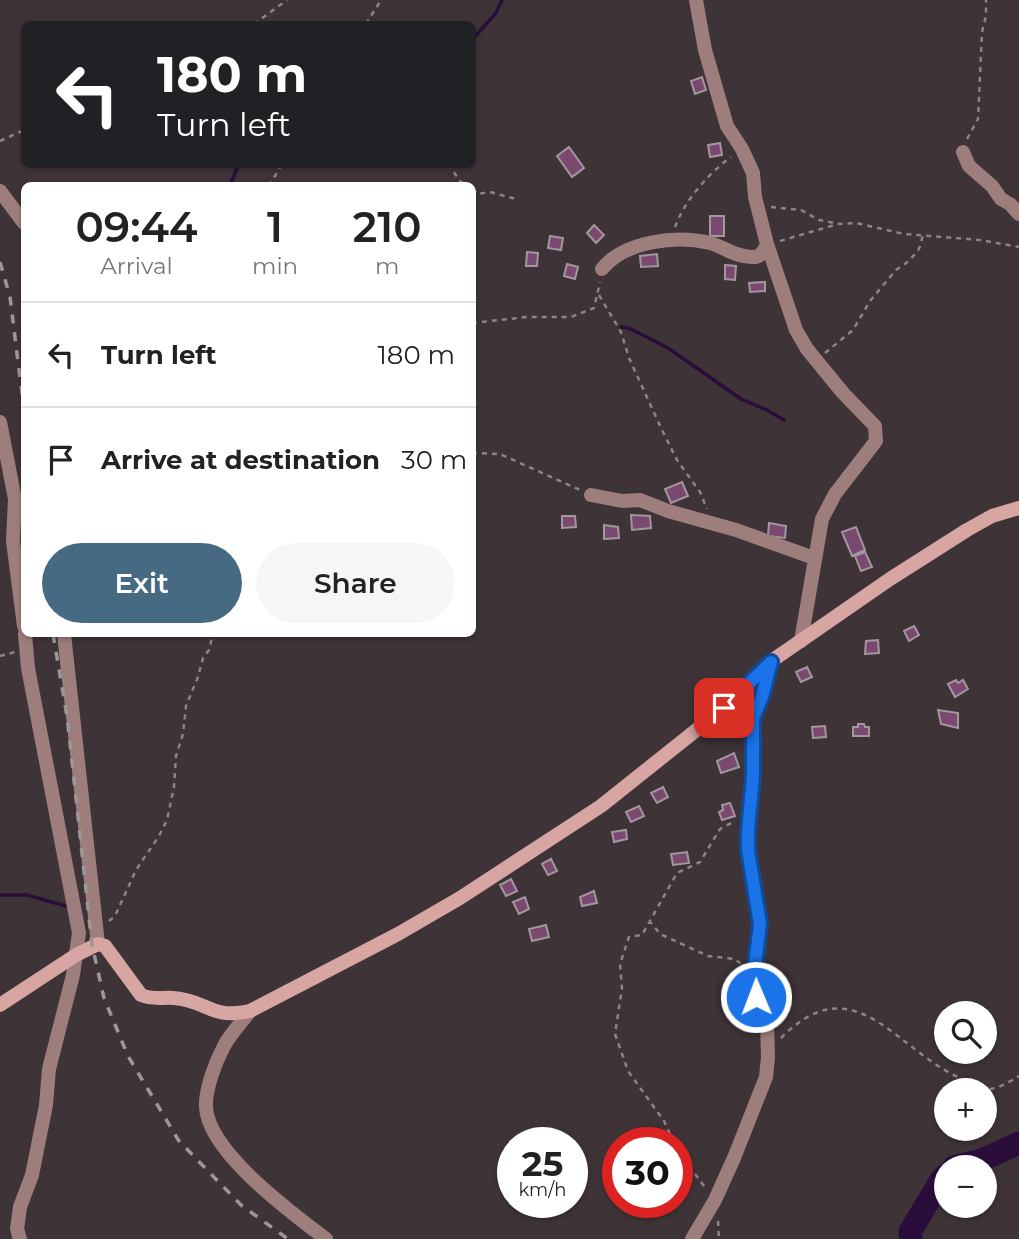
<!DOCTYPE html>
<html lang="en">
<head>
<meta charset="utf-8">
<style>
	:root { --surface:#fff; --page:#f6f6f6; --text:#222; --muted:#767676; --line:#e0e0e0; --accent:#466a81 }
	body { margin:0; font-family:Montserrat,sans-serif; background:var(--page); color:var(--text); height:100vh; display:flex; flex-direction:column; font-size:26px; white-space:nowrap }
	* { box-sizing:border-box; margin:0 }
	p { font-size:23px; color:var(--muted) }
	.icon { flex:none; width:38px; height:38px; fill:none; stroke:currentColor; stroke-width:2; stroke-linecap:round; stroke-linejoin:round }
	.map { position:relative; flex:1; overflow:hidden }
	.sheet { position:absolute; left:21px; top:182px; width:455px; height:455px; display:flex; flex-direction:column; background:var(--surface); border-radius:10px; box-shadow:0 2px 5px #0004 }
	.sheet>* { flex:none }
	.guide { position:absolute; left:21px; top:21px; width:455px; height:147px; border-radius:10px; box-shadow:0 2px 5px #0004; background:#202124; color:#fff; overflow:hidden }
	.tools { position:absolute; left:934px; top:1001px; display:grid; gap:14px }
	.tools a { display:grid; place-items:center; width:63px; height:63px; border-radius:50%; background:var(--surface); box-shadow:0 2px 5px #0004; font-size:35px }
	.speed { position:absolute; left:497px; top:1127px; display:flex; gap:14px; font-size:35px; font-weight:700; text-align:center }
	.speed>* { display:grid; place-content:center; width:91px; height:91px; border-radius:50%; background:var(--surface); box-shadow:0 2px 5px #0004; line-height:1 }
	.speed small { font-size:18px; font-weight:400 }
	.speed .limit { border:10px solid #d22; background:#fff; color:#111 }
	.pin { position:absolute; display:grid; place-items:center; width:60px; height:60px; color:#fff; margin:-30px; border-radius:14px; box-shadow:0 4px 10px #0006 }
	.me { position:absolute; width:77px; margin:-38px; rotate:359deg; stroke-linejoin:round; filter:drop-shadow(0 0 5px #0008) }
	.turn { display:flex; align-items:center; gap:24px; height:147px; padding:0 21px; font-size:32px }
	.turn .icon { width:91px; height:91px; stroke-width:2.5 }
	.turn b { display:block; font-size:49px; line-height:60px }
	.eta { display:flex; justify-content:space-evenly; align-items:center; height:119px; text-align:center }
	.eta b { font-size:42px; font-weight:600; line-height:49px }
	.button { display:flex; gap:14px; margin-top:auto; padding:14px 21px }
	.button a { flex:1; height:80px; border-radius:42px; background:var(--accent); color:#fff; font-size:28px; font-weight:600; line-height:80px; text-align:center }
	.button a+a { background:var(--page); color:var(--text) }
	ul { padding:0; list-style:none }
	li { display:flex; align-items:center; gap:21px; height:105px; padding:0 21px; border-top:2px solid var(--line) }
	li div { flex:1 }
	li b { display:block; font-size:26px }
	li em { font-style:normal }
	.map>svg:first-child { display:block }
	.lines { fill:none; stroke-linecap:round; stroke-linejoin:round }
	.stream { stroke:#2b0d3b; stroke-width:3.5 }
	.river { stroke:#2b0d3b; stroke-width:23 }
	.building { fill:#7b4970; stroke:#a1979e; stroke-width:2 }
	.path { stroke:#8c8486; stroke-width:2.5; stroke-dasharray:5 5; stroke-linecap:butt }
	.street { stroke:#9d7e7c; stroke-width:14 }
	.secondary { stroke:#d7a5a2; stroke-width:14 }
	.rail { stroke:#9e9799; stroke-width:3.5; stroke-dasharray:9 9; stroke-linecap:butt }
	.route-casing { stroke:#114b97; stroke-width:18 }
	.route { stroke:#1a73e8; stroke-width:12 }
</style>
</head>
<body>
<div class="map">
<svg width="1019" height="1239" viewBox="0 0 1019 1239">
	<rect width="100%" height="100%" fill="#3e3437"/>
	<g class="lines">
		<path class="stream" d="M472,40L496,13L502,0
			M230,186L237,168L243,164
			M621,327L629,328L668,348L741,399L767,410L784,420
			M0,895H27L66,906"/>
		<path class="river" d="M954,1167L982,1160L1019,1143
			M911,1239L910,1232L941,1180L947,1174"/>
	</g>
	<path class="building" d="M702,77L706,90L695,94L691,81Z
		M720,143L722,155L710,157L708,145Z
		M569,147L584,168L572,177L557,156Z
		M710,216H724V236H710Z
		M594,225L604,235L596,243L587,233Z
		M550,236L563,238L561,250L548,248Z
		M527,252L538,253L537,266H526Z
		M657,254L658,266L641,267L640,256Z
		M567,264L578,267L575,279L564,276Z
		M725,265L736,266L735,280L725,279Z
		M765,282V291L750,292L749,283Z
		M682,482L688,496L671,503L665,489Z
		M631,515L650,516L651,528L632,530Z
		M562,516H575L576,527L562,528Z
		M769,523L786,526L785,538L768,536Z
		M604,525L618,527L619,538L604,539Z
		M856,527L865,550L852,556L842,532Z
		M865,552L872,567L861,571L855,556Z
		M914,626L919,635L909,641L904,631Z
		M878,640L879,653L865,654L866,641Z
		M807,667L812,677L801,682L796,672Z
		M956,680L958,683L963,680L968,689L955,697L948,684Z
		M938,710L958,713V728L941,724Z
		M858,724H864L865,727H869V736H853V727H858Z
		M825,726L826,737L813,738L812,727Z
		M734,753L739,767L721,773L717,761Z
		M663,787L668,797L657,803L651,793Z
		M730,803L735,816L722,820L719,812L723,810L722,805Z
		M639,806L644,816L631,822L626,812Z
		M626,830L627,839L614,842L612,832Z
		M687,852L689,863L673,865L671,854Z
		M551,859L557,871L548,875L542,864Z
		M511,879L517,891L506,896L500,885Z
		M594,891L597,903L582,906L580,897Z
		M525,897L529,909L519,914L513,902Z
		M546,925L549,937L532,941L529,929Z"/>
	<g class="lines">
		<path class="path" d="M254,24L287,0
			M366,24L381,0
			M967,139L978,119L982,32L986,16V0
			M0,141L24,130
			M448,164L460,181L468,186
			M269,186L282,164
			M472,189L478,194L490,192L516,199
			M771,207L801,210L819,220L834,223
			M675,227C685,200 708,174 731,157
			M780,241L838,224L856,223L904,234L980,240L1019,247
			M599,295L621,332L629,358L662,430L677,460L700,492L707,509
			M472,323L527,317H571L594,308L600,282
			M825,353L853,330L870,301L896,270L909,261L919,249L923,235
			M472,453L500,454L580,490
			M0,656L15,652
			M649,920L660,934L708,956L735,959L741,964
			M109,921L115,916L136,870L159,836L167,820L174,787L176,756L183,734L186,706L198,677L203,658L209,650L213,634
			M781,1038C854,964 895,1049 960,1078C969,1083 980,1089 990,1089C1000,1088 1010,1081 1019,1076
			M674,1143L664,1121L628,1071L615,1034L622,988L620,964L629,937L642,935L677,873L700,862L720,829L735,821
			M677,1150L707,1190
			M718,1221L719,1239"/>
		<path class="street" d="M696,0L705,50L727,126L742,149L753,173L755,197L767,244L796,330L807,349L843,393L875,426L876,441L835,494L822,519L801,641
			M963,152L969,166L992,186L1001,199L1010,204L1019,214
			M0,191L24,223
			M602,269C624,241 676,235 710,243C724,247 736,257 752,257C760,258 764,252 767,244
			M0,422L15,499L13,541L24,626
			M591,495L622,501L640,500L668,511L736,530L814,558
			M64,634L98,944
			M250,1011C242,1022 231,1033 224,1046C216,1061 205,1089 206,1107C208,1152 292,1213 326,1239
			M20,1239L17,1229L20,1207L32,1175L46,1105L49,1069L73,975L79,933L28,668L25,634
			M692,1239L715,1200L734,1158L766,1077L768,1057L767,1023L756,997L754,973L759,924L748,850V831L753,776V718L762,697L770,662"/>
		<path class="secondary" d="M0,1005L76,955L98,944L105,946L141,995C152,1000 163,997 174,998C206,1000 211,1020 250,1011L398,934L460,898L601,806L724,708L770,662L890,579L967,530L992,516L1019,508"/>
		<path class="rail" d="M0,262L10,297L24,410
			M53,634L67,716L92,945L104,998L128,1056L179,1141L241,1205L288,1239"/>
	</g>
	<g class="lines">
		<defs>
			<path id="route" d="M724,708L771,662L762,697L753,718V776L748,831V850L760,924L754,973L756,997"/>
		</defs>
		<use href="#route" class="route-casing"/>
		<use href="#route" class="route"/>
	</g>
</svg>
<div class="tools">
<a><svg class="icon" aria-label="search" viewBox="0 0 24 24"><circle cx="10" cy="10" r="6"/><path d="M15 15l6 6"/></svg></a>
<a>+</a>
<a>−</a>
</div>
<div class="speed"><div>25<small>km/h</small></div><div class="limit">30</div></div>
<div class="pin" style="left:724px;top:708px;background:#d93025"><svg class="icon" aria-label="arrive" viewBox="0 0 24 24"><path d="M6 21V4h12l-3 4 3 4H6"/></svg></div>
<svg class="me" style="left:756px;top:997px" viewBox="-20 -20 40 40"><circle r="17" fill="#1a73e8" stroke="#fff" stroke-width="3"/><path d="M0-11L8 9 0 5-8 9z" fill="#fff"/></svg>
<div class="guide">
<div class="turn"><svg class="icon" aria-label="left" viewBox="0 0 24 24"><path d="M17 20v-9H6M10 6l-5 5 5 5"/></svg><div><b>180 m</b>Turn left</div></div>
</div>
<section class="sheet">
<div class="eta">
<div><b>09:44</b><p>Arrival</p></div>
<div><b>1</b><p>min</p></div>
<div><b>210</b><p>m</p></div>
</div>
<ul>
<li><svg class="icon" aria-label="left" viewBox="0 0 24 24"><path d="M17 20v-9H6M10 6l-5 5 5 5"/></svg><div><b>Turn left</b></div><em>180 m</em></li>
<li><svg class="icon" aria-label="arrive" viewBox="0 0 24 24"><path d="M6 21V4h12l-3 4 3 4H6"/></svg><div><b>Arrive at destination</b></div><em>30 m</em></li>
</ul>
<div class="button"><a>Exit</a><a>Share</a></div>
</section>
</div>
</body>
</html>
